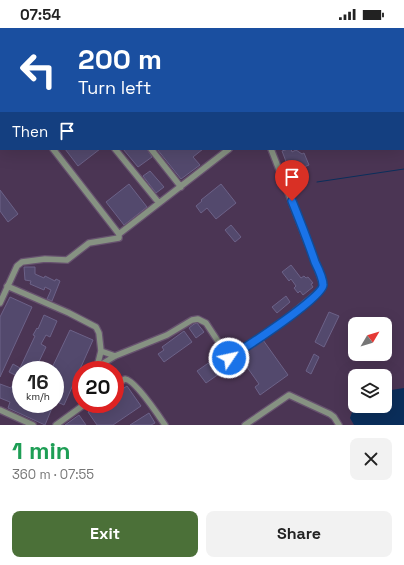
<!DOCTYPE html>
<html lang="en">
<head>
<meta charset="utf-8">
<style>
	:root { --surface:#fff; --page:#f2f2f2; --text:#222; --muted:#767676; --accent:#4b7038 }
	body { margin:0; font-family:"Space Grotesk",sans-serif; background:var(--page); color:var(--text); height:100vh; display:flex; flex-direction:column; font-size:15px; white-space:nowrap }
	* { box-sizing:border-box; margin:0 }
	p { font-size:13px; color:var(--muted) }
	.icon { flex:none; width:22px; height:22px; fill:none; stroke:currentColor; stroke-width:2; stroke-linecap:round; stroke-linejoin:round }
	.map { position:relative; height:397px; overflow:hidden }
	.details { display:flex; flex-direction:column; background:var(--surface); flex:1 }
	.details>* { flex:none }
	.banner { position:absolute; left:0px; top:0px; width:404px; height:122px; box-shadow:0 4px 16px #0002; background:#1a4fa0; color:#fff; overflow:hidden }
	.needle { width:26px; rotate:52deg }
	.buttons { position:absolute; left:348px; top:289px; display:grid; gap:8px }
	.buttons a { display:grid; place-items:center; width:44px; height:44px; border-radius:8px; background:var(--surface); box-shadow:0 4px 16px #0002; font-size:20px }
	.speed { position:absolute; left:12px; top:333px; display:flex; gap:8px; font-size:20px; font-weight:700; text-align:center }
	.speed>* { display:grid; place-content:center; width:52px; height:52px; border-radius:50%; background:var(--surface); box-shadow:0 4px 16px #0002; line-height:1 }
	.speed small { font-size:10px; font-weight:400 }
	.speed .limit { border:6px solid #d22; background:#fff; color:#111 }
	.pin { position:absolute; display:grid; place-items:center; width:34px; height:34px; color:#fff; margin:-41px -17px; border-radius:50% 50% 50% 0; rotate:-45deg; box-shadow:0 0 4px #0007 }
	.pin .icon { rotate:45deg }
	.me { position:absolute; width:44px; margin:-22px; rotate:56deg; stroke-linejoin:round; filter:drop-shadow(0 0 3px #0008) }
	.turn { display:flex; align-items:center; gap:14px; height:84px; padding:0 12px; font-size:18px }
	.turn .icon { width:52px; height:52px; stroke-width:2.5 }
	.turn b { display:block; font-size:28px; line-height:34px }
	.then { display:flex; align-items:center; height:38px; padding:0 12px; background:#0003; gap:8px; font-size:15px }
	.round { display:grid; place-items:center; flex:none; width:42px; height:42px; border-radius:8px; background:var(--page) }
	.summary { display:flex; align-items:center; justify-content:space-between; height:68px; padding:0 12px }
	h1 { font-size:24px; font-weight:800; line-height:30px; color:#1e9e55 }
	.primary-button { display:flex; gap:8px; margin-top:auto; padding:8px 12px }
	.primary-button a { flex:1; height:46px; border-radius:8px; background:var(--accent); color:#fff; font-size:16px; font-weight:800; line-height:46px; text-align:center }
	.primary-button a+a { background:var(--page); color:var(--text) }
	.status { display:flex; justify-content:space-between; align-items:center; height:28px; padding:0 20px; background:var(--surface); direction:ltr }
	.status svg { height:11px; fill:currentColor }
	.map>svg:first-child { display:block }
	.water { fill:#0a2e5b }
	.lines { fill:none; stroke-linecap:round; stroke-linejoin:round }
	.stream { stroke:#0a2e5b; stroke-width:1 }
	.building { fill:#53496d; stroke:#6c6288 }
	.minor-casing { stroke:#67526f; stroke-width:8 }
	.minor { stroke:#869282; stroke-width:5.5 }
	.route-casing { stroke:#114b97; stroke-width:10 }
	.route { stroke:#1a73e8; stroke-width:7 }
</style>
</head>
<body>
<div class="status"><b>07:54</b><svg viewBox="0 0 49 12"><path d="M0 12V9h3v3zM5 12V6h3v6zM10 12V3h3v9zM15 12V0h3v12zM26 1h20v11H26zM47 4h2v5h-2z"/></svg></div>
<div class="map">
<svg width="404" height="397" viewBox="0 0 404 397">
	<rect width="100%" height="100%" fill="#4b3554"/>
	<path class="water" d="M404,360V397H354L350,390L355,376V378H385V363Z"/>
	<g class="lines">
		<path class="stream" d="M403,43L404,42
			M317,154L404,141"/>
	</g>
	<path class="building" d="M65,121H100L78,138Z
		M123,121H147L152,129L138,139Z
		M157,121H203L193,129L200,137L181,151Z
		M288,121H291L292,124L296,122L302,126L304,125L309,137L299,141L300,145L292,149L282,123Z
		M150,143L164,159L156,165L143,148Z
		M129,156L147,179L124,197L106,174Z
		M221,156L236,175L216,191L207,180L201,185L196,178L202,173L201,172Z
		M0,162L18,186L8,194L0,183Z
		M231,197L241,209L235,214L225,202Z
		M291,237L301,250L304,248L306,250L308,249L313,255L311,256L313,259L303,267L300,263L298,265L294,260L296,258L291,251L289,253L282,244Z
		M24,239H35V246L44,250L45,248L55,253L56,251L60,253L52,273L47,271L51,262L45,259L44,262L30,256L31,253L25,252Z
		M286,268L290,274L277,285L272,279Z
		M10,269L32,279L0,349V289Z
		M329,284L339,288L324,319L315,314Z
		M44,287L57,293L50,309L46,307L41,316L46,319L35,342H21V376H43L52,380L45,397L8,380L10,374L0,370V356L11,360L17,348L9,344L13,336L20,340L35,308L33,307L37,300L38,301Z
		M197,295L204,304L196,310L189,300L194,296Z
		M70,302L93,312L64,377L55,373V342H51Z
		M184,303L192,314L164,334L158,326L164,322L162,319Z
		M263,312L288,347L260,367L255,359L259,356L239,328Z
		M314,326L319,329L311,346L306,343Z
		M217,329L226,341L206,355L197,343Z
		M127,358L141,378L113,397H97L88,384L100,376H115V366Z
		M149,385L155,395L151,397H130Z
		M79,387L86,397H65Z"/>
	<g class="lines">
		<defs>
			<path id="minor" d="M53,121L119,206
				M115,121L159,175
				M151,121L181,159
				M7,258L69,285L96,299L99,305L101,323L97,339
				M0,275L17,238L22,234L45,231L67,232L89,215L119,210V206L229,121
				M101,323L115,328
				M97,339L115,328L167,307L192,292L198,291L206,295L229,330L280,296L322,261L323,256L317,239L271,121
				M115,357L125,351C135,352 159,388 165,397
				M0,382L33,397
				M56,397L85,376
				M245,397L289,367L330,386L334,389L339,397"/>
		</defs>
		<use href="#minor" class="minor-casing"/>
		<use href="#minor" class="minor"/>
	</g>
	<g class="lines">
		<defs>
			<path id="route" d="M229,330C243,321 324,269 323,257C323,250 318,240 315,234C308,213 300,193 292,173"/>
		</defs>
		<use href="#route" class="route-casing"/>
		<use href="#route" class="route"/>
	</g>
</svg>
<div class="buttons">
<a><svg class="needle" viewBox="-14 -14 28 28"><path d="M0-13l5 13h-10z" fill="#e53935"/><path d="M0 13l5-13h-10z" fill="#767676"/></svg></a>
<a><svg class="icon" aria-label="layers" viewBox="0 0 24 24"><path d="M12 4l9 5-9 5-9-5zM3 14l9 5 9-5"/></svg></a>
</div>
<div class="speed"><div>16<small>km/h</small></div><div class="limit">20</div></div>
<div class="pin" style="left:292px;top:173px;background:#d93025"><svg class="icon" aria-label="arrive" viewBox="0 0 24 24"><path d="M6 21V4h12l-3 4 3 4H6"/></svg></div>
<svg class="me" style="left:229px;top:330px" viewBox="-20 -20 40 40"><circle r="17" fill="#1a73e8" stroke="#fff" stroke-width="3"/><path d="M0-11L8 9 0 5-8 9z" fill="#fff"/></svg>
<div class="banner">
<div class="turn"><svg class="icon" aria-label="left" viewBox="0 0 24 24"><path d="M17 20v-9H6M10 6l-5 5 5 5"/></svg><div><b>200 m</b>Turn left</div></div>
<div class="then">Then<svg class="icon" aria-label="arrive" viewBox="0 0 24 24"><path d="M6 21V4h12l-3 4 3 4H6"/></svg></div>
</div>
</div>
<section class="details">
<div class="summary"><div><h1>1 min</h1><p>360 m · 07:55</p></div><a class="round"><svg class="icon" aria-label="close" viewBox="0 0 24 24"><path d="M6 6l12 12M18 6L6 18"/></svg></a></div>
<div class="primary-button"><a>Exit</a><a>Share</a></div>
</section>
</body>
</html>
